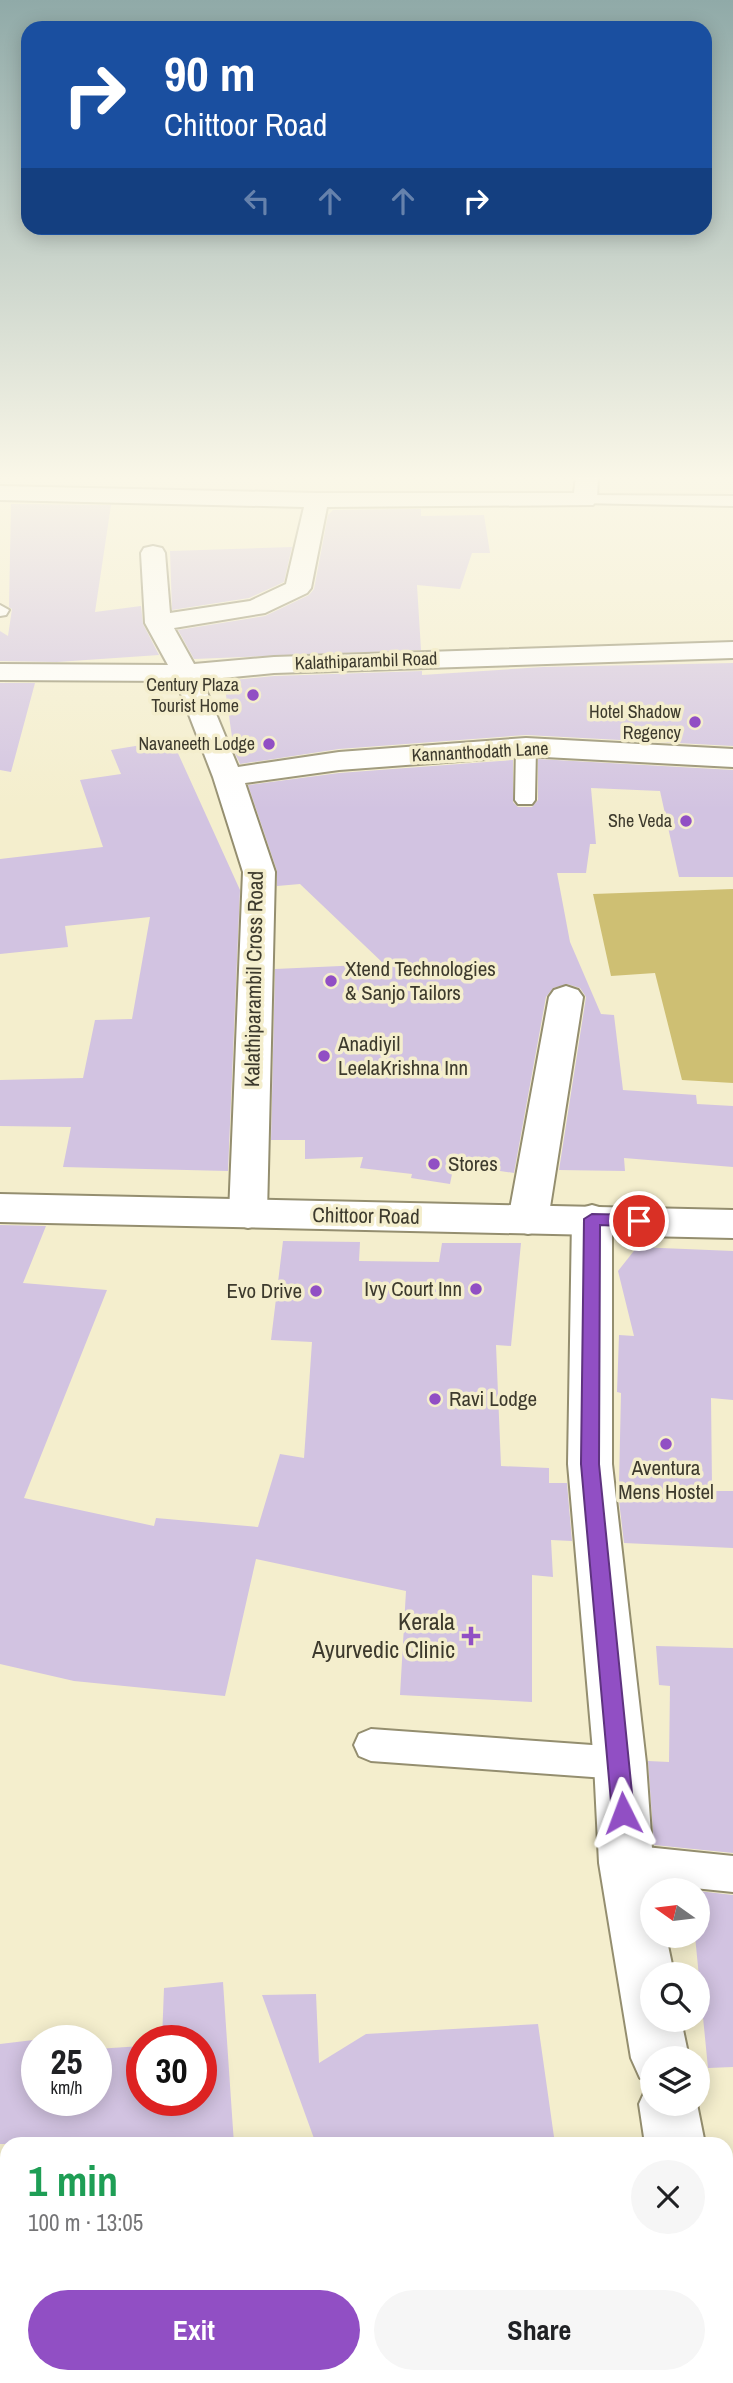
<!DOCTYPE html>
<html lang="en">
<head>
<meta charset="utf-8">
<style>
	:root { --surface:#fff; --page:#f6f6f6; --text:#202124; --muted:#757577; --accent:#914fc4 }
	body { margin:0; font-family:"Archivo Narrow",sans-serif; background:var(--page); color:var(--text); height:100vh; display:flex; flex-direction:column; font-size:26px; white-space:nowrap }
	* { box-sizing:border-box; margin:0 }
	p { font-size:23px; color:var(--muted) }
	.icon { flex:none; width:38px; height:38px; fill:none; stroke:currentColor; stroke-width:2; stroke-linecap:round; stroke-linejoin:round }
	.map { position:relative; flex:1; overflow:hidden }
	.sheet { position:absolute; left:0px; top:2137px; width:733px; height:247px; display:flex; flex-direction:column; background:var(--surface); border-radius:21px 21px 0 0; box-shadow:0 4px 18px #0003 }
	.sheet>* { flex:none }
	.guide { position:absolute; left:21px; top:21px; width:691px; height:214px; border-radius:21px; box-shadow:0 4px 18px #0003; background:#1a4fa0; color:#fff; overflow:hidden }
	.needle { width:46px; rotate:284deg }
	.tools { position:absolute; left:640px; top:1878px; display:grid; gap:14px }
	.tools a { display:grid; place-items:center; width:70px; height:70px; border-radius:50%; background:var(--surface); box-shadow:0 4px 18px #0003; font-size:35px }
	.speed { position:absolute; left:21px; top:2025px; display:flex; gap:14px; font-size:35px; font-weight:700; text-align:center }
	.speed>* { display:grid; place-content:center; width:91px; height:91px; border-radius:50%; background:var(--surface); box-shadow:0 4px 18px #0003; line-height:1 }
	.speed small { font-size:18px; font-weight:400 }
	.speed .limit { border:10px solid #d22; background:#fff; color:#111 }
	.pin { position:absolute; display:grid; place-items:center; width:60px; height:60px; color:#fff; margin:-30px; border:4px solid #fff; border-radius:50%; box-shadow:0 2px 7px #0007 }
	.me { position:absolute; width:77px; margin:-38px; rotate:357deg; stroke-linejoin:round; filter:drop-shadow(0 0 5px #0008) }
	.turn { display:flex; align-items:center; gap:24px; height:147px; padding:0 28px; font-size:32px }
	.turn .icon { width:91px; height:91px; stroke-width:2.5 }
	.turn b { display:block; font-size:49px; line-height:60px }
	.lanes { display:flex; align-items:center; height:66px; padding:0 28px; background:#0003; justify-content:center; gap:35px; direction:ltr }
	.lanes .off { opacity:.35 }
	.round { display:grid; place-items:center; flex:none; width:74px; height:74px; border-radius:37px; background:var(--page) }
	.overview { display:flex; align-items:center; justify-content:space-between; height:119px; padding:0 28px }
	h1 { font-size:42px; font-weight:700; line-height:52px; color:#1e9e55 }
	.action { display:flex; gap:14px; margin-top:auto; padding:14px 28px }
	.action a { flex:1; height:80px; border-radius:42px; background:var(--accent); color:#fff; font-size:28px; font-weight:700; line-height:80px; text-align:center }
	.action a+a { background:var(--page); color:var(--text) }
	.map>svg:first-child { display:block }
	.green { fill:#cebf73 }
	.building { fill:#d2c3e1 }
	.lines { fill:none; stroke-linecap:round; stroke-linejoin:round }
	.service-casing { stroke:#948e6f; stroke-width:4 }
	.minor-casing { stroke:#948e6f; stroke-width:4 }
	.secondary-casing { stroke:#948e6f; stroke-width:4 }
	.service { fill:#fff; fill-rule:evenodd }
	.minor { fill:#fff; fill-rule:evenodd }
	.secondary { fill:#fff; fill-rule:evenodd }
	.route { fill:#914fc4; stroke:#5e337f; stroke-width:2 }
	.poi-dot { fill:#914fc4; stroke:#f4eecd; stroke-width:2.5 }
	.labels { text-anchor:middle; stroke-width:7; stroke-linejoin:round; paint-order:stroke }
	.far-street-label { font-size:18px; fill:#3d3a2d; stroke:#f4eecd }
	.far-poi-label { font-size:18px; fill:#3d3a2d; stroke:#f4eecd; text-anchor:end }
	.poi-label { font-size:21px; fill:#3d3a2d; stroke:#f4eecd; text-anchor:start }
	.street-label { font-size:21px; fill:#3d3a2d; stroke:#f4eecd }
	.near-poi-label { font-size:24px; fill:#3d3a2d; stroke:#f4eecd; text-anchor:end }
</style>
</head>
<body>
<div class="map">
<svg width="733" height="2383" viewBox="0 0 733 2383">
	<rect width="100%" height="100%" fill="#f4eecd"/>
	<path class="green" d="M733,889V1083L682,1080L655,973L611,976L593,894Z"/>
	<path class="building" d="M11,504L111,505L95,612L141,606L143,624L159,655L57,662L0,661V631L8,636L12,609L9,607Z
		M421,509V516L484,515L490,553H472L460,589L417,585L421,650L194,659L178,630L265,616L309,595L314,589L328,515L333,510Z
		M292,547L284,582L249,598L172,610L170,551Z
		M733,663V746L526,735L339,749L240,764L234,751L224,681L274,676L422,671V675L543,667Z
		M0,683H35L11,772L0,770Z
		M172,740L240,890L228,1171L63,1167L71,1127L0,1126V1080L83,1078L95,1020L132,1019L150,917L65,926L68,947L0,954V859L103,847L80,780L121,774L111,750Z
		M538,759L733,770V877H679L660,791L591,788L596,844H590L586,873H557L570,942L601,1014L614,1015L623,1090L696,1095L697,1104L733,1106V1167L624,1158L625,1171L559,1170L586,997L580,988L567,984L553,988L546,997L514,1173L454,1164L450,1184L411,1178L412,1174L360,1168L363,1157L305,1159V1140H271L275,969L384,964L300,884L277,886V871L248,785L339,773L513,760V802L518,807H532L538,800Z
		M0,1225L46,1226L23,1283L107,1290L24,1498L154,1526L156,1518L258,1527L280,1454L304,1458L312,1342L271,1340L283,1241L360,1242L359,1261L439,1262L442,1243H521L511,1346L496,1345L501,1466L549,1468V1483H567L572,1541L551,1540L553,1577L532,1575V1702L400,1695L406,1591L256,1559L225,1696L74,1681L0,1664Z
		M637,1247L733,1251V1400L711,1398L712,1486L716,1487V1491H733V1548L624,1543L617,1484H619L621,1393L617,1392L619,1335L634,1336L618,1271Z
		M656,1646L733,1648V1853L654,1845L648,1761L669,1762L670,1686L659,1685Z
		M698,1891L733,1895V2067L708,2068L695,1936H698Z
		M223,1982L234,2144H158L157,2138L76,2144H0V2044L67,2036V2040H37V2100H96V2049L142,2046V2100H201V2040H162L164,1988Z
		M316,1994L319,2063L366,2034L538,2024L555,2144H316L262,1995Z"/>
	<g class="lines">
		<defs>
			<path id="service" d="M585,495L733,496V506L579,503L577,500Z
				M0,605L9,610L6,615L0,616Z
				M526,741L536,747L535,800L532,804H518L515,800L516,747Z
				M371,1729L620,1747L632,1752L637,1763L632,1774L620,1779L371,1761L359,1756L354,1745L359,1734Z
				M626,1845L733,1856V1892L626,1881L613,1875L608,1863L613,1851Z"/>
			<path id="minor" d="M576,477H598L597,500L593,505L327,507L311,588L307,593L265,613L174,628L194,664L274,657L733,642V658L274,673L202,680L238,767L339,752L526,738L733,749V767L526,756L339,770L245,783L275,872L267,1214L262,1224L248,1228L234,1224L229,1214L243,872L213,777L176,681L0,680V664L168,665L145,623L141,553L144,548L153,546L162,548L165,553L170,613L250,601L286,584L304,507L0,500V486L317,493H574Z
				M566,986L578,990L583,997L548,1220L542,1230L528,1234L514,1230L508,1220L549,997L554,990Z
				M592,1205L606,1209L612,1219V1464L646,1763L653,1863L658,1890H653V1936H666L674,1974H653V2020H681L689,2058H653V2104H697L705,2144H645L639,2104L649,2082L640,2078L631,2058L599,1863L594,1763L568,1464L572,1219L578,1209Z
				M726,2315L733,2318V2383H706L703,2376H726Z"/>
			<path id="secondary" d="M0,1194L733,1210V1238L0,1222Z"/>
		</defs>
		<use href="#service" class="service-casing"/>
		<use href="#minor" class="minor-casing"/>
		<use href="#secondary" class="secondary-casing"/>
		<use href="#service" class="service"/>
		<use href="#minor" class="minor"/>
		<use href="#secondary" class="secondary"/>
	</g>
	<linearGradient id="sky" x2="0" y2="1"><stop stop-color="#90aaa8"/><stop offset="0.59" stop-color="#faf7e8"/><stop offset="1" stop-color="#faf7e8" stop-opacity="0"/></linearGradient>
	<rect width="733" height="810" fill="url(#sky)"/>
	<path class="route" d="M592,1214L639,1215L647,1221L639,1227L600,1225L599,1464L634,1813L630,1820L623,1823L615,1820L612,1813L581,1464L584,1219Z"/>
	<g class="poi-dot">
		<circle cx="253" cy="695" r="7"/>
		<circle cx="695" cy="722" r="7"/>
		<circle cx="269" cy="744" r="7"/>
		<circle cx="686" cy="821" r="7"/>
		<circle cx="331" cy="981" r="7"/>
		<circle cx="324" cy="1056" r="7"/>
		<circle cx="434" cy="1164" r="7"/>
		<circle cx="476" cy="1289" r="7"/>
		<circle cx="316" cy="1291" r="7"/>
		<circle cx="435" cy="1399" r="7"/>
		<circle cx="666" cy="1444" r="7"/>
		<path d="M467.5 1625.5h7v7h7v7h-7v7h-7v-7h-7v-7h7z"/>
	</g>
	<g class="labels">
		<g class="far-street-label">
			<text transform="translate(366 661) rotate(-2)" y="6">Kalathiparambil Road</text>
			<text transform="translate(480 752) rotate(-3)" y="6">Kannanthodath Lane</text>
		</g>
		<g class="far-poi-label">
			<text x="239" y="691">Century Plaza<tspan x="239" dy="21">Tourist Home</tspan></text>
			<text x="681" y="718">Hotel Shadow<tspan x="681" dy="21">Regency</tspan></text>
			<text x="255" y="750">Navaneeth Lodge</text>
			<text x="672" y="827">She Veda</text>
		</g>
		<g class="poi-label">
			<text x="345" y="976">Xtend Technologies<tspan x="345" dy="24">&amp; Sanjo Tailors</tspan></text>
			<text x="338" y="1051">Anadiyil<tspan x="338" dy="24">LeelaKrishna Inn</tspan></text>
			<text x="448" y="1171">Stores</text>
			<text x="462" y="1296" text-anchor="end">Ivy Court Inn</text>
			<text x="302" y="1298" text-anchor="end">Evo Drive</text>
			<text x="449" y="1406">Ravi Lodge</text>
			<text x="666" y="1475" text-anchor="middle">Aventura<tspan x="666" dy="24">Mens Hostel</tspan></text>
		</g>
		<g class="street-label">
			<text transform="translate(254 979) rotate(-89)" y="7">Kalathiparambil Cross Road</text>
			<text transform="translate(366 1216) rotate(1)" y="7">Chittoor Road</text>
		</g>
		<g class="near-poi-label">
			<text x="455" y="1630">Kerala<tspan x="455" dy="28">Ayurvedic Clinic</tspan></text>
		</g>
	</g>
</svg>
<div class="tools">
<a><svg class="needle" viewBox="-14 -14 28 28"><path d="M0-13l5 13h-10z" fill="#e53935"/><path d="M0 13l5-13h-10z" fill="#757577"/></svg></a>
<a><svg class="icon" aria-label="search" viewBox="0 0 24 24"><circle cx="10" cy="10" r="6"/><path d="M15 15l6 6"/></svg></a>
<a><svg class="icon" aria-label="layers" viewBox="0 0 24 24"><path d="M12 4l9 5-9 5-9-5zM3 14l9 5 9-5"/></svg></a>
</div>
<div class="speed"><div>25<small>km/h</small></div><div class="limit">30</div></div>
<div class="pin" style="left:639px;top:1221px;background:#d93025"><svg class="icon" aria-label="arrive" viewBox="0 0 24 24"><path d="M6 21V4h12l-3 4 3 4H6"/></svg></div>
<svg class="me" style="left:623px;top:1813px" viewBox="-20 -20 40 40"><path d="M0-17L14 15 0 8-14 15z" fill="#914fc4" stroke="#fff" stroke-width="4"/></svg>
<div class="guide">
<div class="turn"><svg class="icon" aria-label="right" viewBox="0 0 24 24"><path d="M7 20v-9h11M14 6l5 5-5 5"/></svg><div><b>90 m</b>Chittoor Road</div></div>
<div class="lanes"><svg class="icon off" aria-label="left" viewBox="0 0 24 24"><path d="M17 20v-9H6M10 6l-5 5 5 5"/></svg><svg class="icon off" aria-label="ahead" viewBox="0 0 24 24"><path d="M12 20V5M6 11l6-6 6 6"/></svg><svg class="icon off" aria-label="ahead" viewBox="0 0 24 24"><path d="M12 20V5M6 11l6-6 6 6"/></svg><svg class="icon" aria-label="right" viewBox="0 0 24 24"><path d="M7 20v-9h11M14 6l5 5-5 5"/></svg></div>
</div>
<section class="sheet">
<div class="overview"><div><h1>1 min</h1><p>100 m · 13:05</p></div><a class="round"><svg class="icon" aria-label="close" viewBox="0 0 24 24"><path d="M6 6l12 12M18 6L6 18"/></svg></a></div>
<div class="action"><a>Exit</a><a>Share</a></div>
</section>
</div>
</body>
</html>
